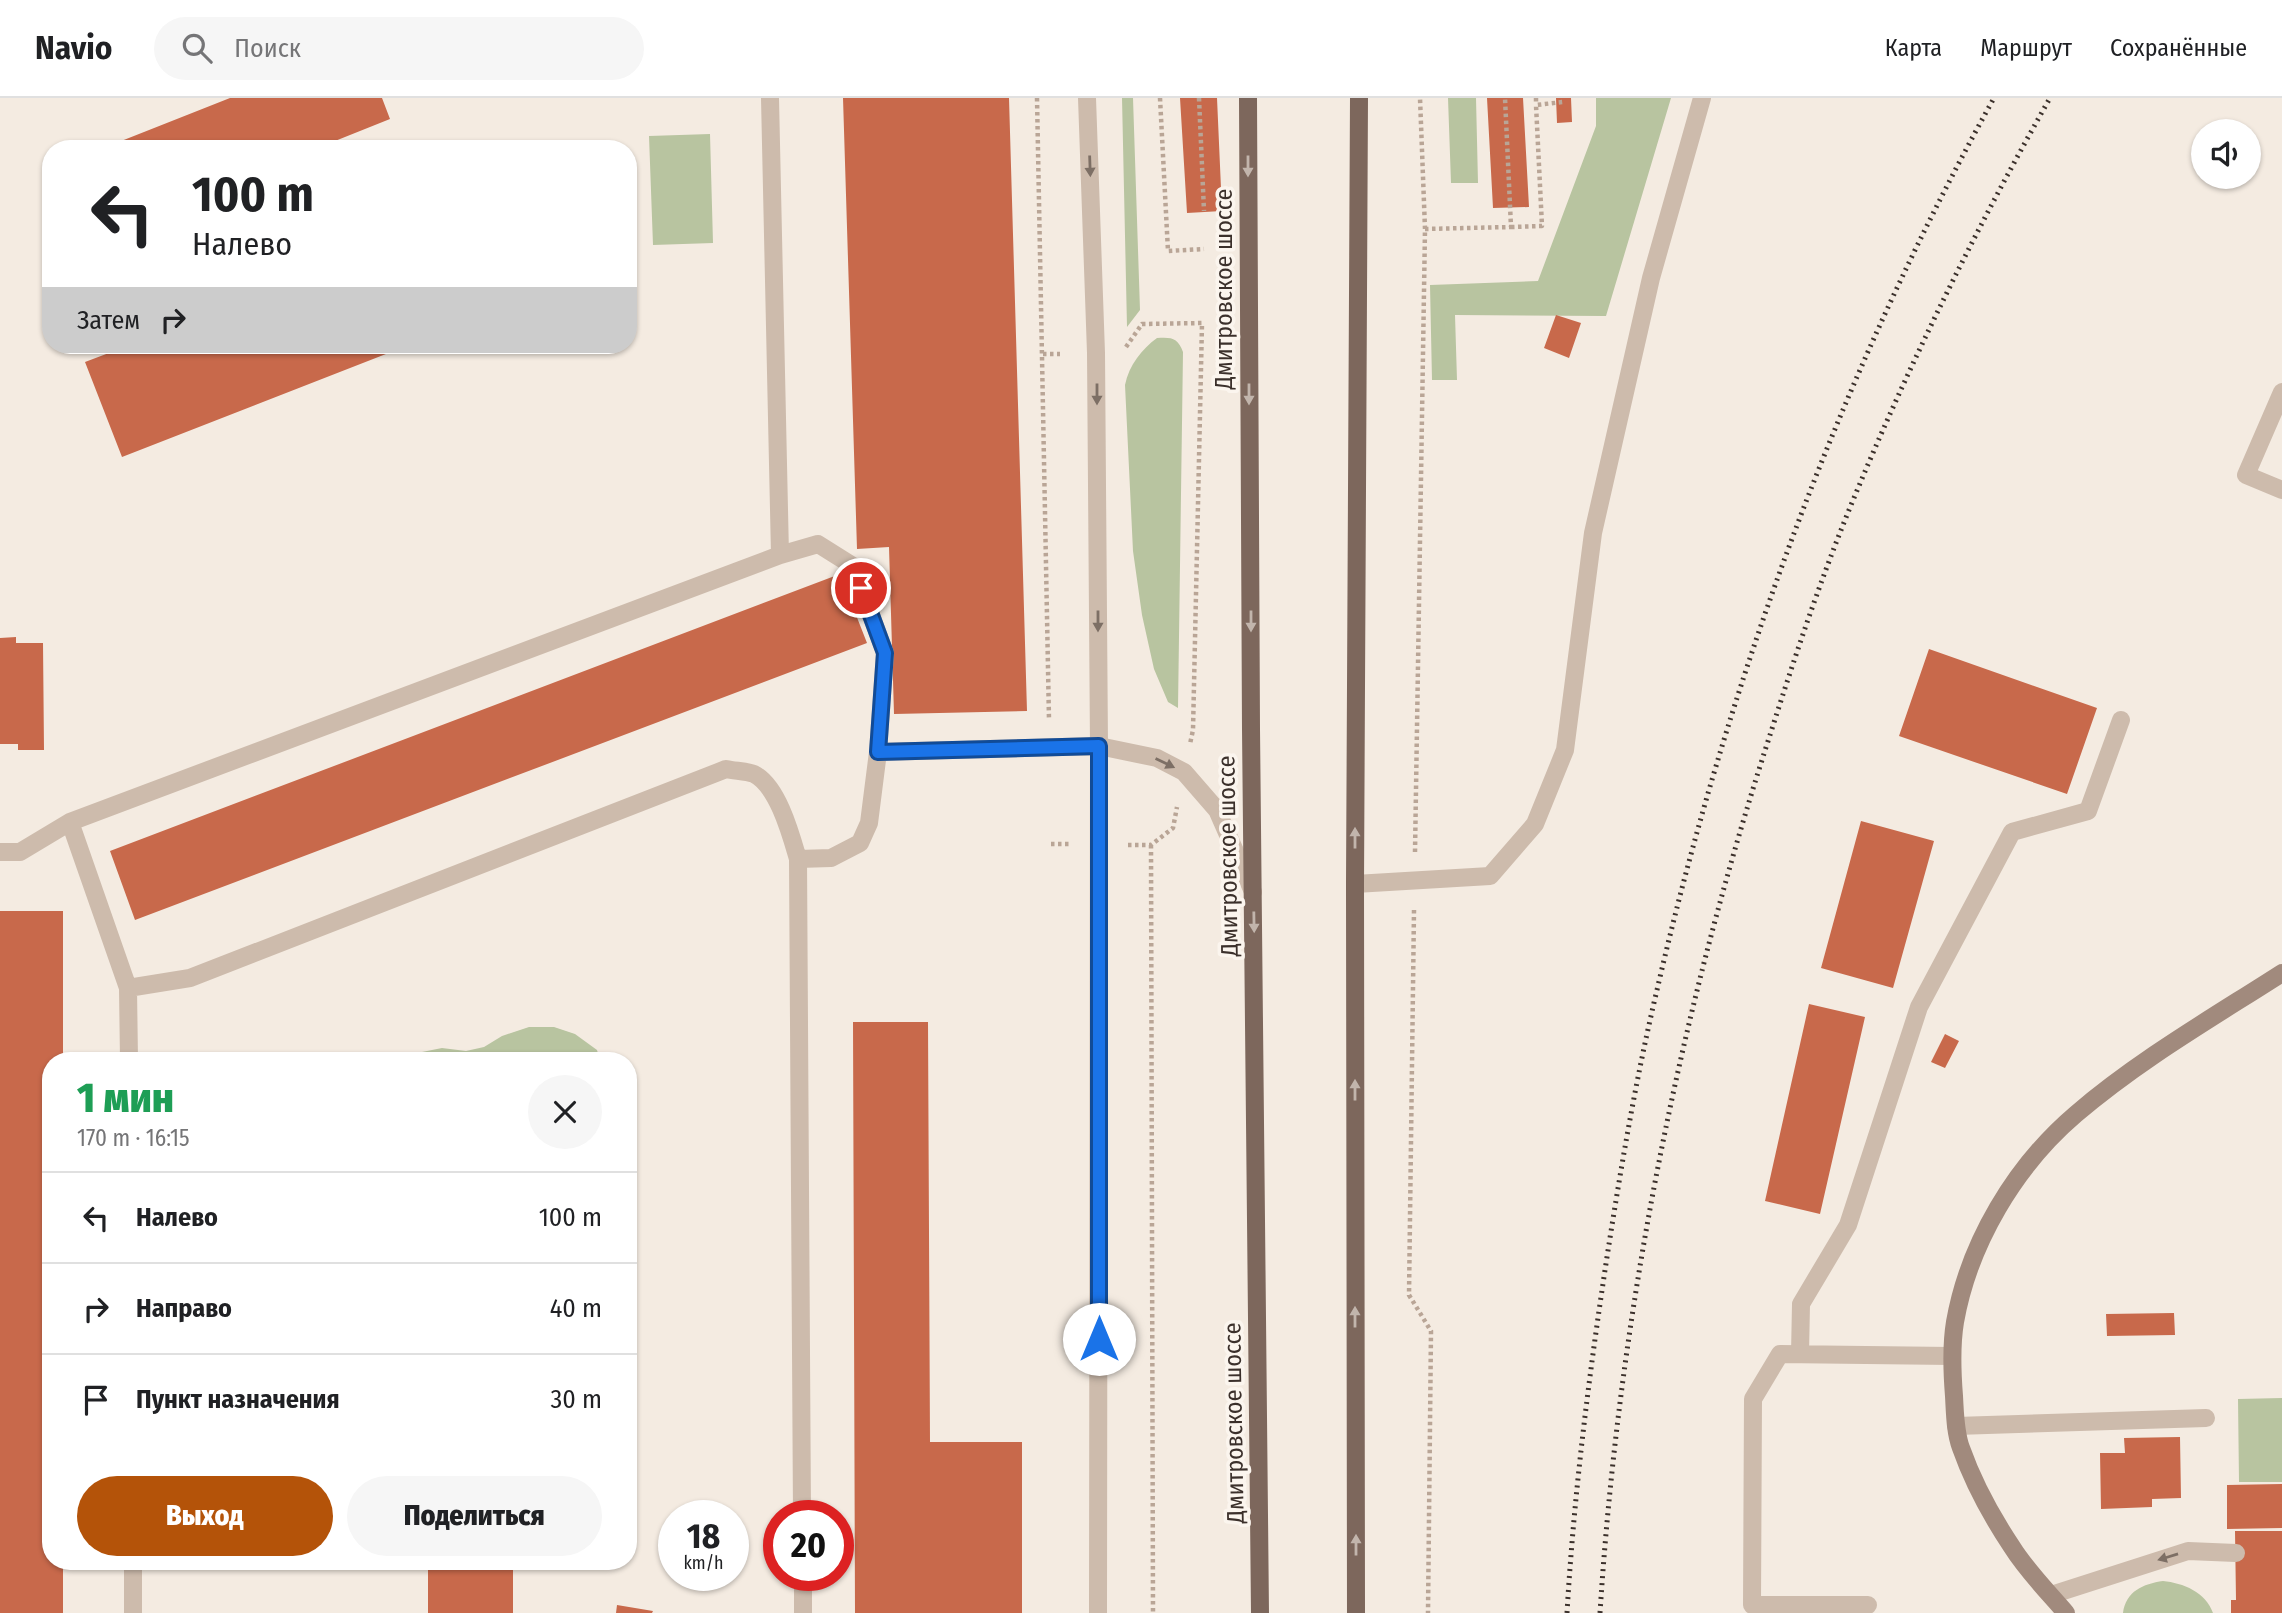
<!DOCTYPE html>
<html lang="ru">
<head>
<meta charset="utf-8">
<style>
	:root { --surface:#fff; --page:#f6f6f6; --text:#202124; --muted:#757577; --line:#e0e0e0; --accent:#b45309 }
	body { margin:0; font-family:"Fira Sans Condensed",sans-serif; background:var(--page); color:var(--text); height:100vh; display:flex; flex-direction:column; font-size:26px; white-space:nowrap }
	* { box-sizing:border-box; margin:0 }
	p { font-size:23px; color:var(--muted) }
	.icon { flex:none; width:38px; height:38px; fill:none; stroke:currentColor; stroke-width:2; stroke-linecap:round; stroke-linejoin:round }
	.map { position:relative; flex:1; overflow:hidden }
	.sheet { position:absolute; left:42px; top:954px; width:595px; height:518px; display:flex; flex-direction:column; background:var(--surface); border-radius:28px; box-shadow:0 2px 5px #0004 }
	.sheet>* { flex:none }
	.banner { position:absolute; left:42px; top:42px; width:595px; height:214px; border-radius:28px; box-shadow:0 2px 5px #0004; background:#fff; color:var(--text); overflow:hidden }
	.controls { position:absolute; left:2191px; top:21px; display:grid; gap:14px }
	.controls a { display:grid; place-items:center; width:70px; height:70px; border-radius:50%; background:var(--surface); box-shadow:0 2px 5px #0004; font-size:35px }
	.speed { position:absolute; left:658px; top:1402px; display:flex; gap:14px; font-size:35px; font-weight:700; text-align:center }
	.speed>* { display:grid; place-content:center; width:91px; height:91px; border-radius:50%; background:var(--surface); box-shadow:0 2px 5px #0004; line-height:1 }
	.speed small { font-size:18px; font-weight:400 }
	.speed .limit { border:10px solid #d22; background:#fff; color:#111 }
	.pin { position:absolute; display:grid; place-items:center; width:60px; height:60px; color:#fff; margin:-30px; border:4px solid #fff; border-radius:50%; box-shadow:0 2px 7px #0007 }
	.me { position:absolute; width:77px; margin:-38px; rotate:0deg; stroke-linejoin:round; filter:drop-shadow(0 0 5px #0008) }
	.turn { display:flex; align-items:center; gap:24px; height:147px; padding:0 35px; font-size:32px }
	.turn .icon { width:91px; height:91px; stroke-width:2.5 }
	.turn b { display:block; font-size:49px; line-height:60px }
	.then { display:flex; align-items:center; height:66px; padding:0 35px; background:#0003; gap:14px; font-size:26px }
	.round { display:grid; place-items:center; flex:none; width:74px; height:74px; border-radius:37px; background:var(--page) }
	.overview { display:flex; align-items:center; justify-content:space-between; height:119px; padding:0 35px }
	h1 { font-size:42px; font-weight:800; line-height:52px; color:#1e9e55 }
	.primary-button { display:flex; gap:14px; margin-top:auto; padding:14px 35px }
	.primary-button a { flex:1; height:80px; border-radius:42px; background:var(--accent); color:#fff; font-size:28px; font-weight:800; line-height:80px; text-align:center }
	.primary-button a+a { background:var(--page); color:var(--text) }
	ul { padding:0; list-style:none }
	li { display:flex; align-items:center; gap:21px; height:91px; padding:0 35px; border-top:2px solid var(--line) }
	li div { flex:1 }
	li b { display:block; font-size:26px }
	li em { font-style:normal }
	header { display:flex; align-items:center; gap:42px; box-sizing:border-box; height:98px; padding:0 35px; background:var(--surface); border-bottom:2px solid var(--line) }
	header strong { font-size:33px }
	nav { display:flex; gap:38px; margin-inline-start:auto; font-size:24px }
	.search { width:490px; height:63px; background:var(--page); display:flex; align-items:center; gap:18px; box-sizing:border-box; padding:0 24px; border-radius:38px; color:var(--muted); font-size:26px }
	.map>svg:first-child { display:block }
	.green { fill:#b8c4a0 }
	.building { fill:#c8694b }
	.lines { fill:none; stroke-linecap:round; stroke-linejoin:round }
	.path { stroke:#b9a596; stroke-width:4.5; stroke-dasharray:3.5 3.5; stroke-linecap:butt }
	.lane { stroke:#cdbbac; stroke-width:18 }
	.street { stroke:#cdbbac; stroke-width:18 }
	.secondary { stroke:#a18a7d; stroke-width:18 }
	.primary { stroke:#7d675c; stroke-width:18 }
	.rail { stroke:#3b302b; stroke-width:5; stroke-dasharray:2 5; stroke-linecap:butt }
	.oneway { fill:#7d6f65 }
	.oneway2 { fill:#c2b5ac }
	.route-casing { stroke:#114b97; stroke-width:18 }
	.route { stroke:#1a73e8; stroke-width:12 }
	.labels { text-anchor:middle; stroke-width:7; stroke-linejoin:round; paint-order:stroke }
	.street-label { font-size:24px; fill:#3b302b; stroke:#fbf5ee }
</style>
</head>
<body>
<header>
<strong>Navio</strong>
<div class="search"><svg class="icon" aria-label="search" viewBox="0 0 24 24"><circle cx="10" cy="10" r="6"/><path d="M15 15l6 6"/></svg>Поиск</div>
<nav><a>Карта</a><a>Маршрут</a><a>Сохранённые</a></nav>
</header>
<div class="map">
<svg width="2282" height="1515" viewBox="0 0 2282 1515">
	<rect width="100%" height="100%" fill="#f4ebe1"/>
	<path class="green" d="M1122,0H1133L1140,212L1127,229Z
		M1448,0H1476L1478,85H1451Z
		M1596,0H1671L1606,218L1455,217L1457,282H1432L1430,187L1538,183L1596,28Z
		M710,36L713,145L653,147L649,38Z
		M1157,240C1172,239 1178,240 1183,254L1178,610L1168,604L1154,571L1142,517L1133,453L1125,287C1129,267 1142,251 1157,240Z
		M529,929H554L575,936L597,952L600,962H404L422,954L442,950L466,953L484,949L502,938Z
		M2282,1300V1384H2239L2238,1301Z
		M2163,1483C2183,1485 2206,1494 2213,1515H2123C2126,1493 2143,1486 2163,1483Z"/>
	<path class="building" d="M230,0H382L390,21L315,51H101Z
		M843,0H1009L1027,613L894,616L889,449L857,451Z
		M1180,0H1217L1222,113L1187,115Z
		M1487,0H1523L1529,109L1493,110Z
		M1556,0H1571L1572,24L1557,25Z
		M1556,217L1581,225L1569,260L1544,250Z
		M130,247H409L122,359L85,264Z
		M840,476L867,545L135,822L110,753Z
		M16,539V545H43L44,652H18V646H0V540Z
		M1929,551L2097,610L2067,696L1899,638Z
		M1861,723L1934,743L1893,890L1821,870Z
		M0,813H63V962H51V1463H63V1515H0Z
		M1809,906L1865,919L1820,1116L1765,1103Z
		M853,924H928L930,1344H1022V1515H855Z
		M1945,936L1959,943L1945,970L1931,964Z
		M2174,1215L2175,1237L2107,1238L2106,1216Z
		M2180,1339L2181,1400L2152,1401V1409L2101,1411L2100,1355H2125L2124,1340Z
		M2282,1386V1430L2227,1431V1387Z
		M2235,1433H2282V1515H2231V1502H2236Z
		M428,1463H513V1515H428Z
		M617,1507L653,1513L652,1515H616Z"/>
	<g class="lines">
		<path class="path" d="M1037,0L1049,622
			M1160,0L1168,153L1204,151
			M1199,0L1204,113
			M1536,0V7
			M1511,129L1542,128L1536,7L1563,4
			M1425,131L1511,129L1505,0
			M1126,249L1142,226L1202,225L1193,632L1190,646
			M1043,256H1060
			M1051,746H1071
			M1128,747H1151L1173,730L1177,709
			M1151,747L1153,1515
			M1415,754L1425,131L1420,0
			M1414,812L1409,1197L1431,1233L1428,1515"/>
		<path class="lane" d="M2282,294L2246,377L2282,392
			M780,457L818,446L853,468L885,555L878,654
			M70,724L128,890L190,880L726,671C735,673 747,673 754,676C778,688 791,737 798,761L802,1418
			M0,754H20L70,724L780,457L770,0
			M798,761L831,760L860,745L869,725L878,654L1099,648L1098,1515
			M1355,786L1490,778L1535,726L1565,652L1593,435L1651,180L1702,0
			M128,890L129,962
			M1800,1256L1801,1206L1848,1127L1919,909L2012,734L2088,713L2121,622
			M1956,1328L2206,1320
			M133,1463V1515
			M803,1477V1515
			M2051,1497L2188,1453L2236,1455
			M1868,1507H1752L1753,1301L1780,1256L1952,1258"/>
		<path class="street" d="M1087,0L1096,255L1099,648L1157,660L1184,674L1217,712L1253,794"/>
		<path class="secondary" d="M2066,1515C2048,1494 2027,1473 2012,1449C1992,1419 1973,1384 1961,1350C1955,1334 1955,1315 1954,1298C1952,1273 1951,1248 1955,1224C1969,1145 2015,1068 2076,1016C2139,962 2212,920 2282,875"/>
		<path class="primary" d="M1248,0L1251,631L1260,1515
			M1356,1515L1355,786L1359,0"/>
		<path class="rail" d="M1567,1515C1574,1395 1589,1277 1607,1159C1621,1069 1636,980 1657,892C1728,584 1840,277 1994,0
			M1600,1515C1619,1217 1678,921 1770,637C1796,555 1823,474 1856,395C1912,260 1978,127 2050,0"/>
	</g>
	<defs><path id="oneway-solid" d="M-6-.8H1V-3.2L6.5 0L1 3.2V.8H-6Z" transform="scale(1.75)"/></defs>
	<g class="oneway">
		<use href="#oneway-solid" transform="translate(1090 68) rotate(88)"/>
		<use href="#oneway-solid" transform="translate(1097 296) rotate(90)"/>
		<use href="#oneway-solid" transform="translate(1098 523) rotate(90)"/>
		<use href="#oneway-solid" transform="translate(1165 665) rotate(26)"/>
		<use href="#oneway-solid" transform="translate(2168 1459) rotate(163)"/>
	</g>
	<g class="oneway2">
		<use href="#oneway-solid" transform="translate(1248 68) rotate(90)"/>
		<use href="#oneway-solid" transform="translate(1249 296) rotate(90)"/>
		<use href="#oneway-solid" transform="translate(1251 523) rotate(90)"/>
		<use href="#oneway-solid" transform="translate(1355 740) rotate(-90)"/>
		<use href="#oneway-solid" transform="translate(1254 824) rotate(89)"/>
		<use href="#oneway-solid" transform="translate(1355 992) rotate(-90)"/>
		<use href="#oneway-solid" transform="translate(1355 1219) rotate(-90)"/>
		<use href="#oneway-solid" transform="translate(1356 1447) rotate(-90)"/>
	</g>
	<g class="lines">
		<defs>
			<path id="route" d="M861,490L885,555L878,654L1099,648V1241"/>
		</defs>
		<use href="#route" class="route-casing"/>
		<use href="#route" class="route"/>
	</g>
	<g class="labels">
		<g class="street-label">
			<text transform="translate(1224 191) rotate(-90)" y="8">Дмитровское шоссе</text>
			<text transform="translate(1228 758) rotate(-91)" y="8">Дмитровское шоссе</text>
			<text transform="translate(1234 1325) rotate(-91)" y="8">Дмитровское шоссе</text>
		</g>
	</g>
</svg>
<div class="controls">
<a><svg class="icon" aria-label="sound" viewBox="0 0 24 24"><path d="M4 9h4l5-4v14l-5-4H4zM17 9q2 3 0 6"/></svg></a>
</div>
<div class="speed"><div>18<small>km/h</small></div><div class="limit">20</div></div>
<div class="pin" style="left:861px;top:490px;background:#d93025"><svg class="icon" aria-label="arrive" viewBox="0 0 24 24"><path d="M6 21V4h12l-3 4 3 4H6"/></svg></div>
<svg class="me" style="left:1099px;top:1241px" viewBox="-20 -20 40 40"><circle r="19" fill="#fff"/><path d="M0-13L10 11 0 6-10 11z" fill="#1a73e8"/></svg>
<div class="banner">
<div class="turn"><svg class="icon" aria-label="left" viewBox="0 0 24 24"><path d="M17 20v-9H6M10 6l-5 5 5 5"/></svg><div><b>100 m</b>Налево</div></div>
<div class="then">Затем<svg class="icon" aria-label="right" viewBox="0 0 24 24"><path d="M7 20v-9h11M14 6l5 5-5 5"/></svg></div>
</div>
<section class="sheet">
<div class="overview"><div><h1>1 мин</h1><p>170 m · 16:15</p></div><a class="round"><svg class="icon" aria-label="close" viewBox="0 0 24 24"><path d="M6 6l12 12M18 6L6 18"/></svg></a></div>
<ul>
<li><svg class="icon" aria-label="left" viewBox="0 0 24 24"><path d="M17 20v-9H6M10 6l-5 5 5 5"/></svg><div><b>Налево</b></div><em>100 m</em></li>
<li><svg class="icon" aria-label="right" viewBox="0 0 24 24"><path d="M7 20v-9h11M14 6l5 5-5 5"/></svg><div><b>Направо</b></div><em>40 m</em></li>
<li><svg class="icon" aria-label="arrive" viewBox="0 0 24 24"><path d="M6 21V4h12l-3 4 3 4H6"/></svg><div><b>Пункт назначения</b></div><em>30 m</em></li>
</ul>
<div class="primary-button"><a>Выход</a><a>Поделиться</a></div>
</section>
</div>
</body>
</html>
